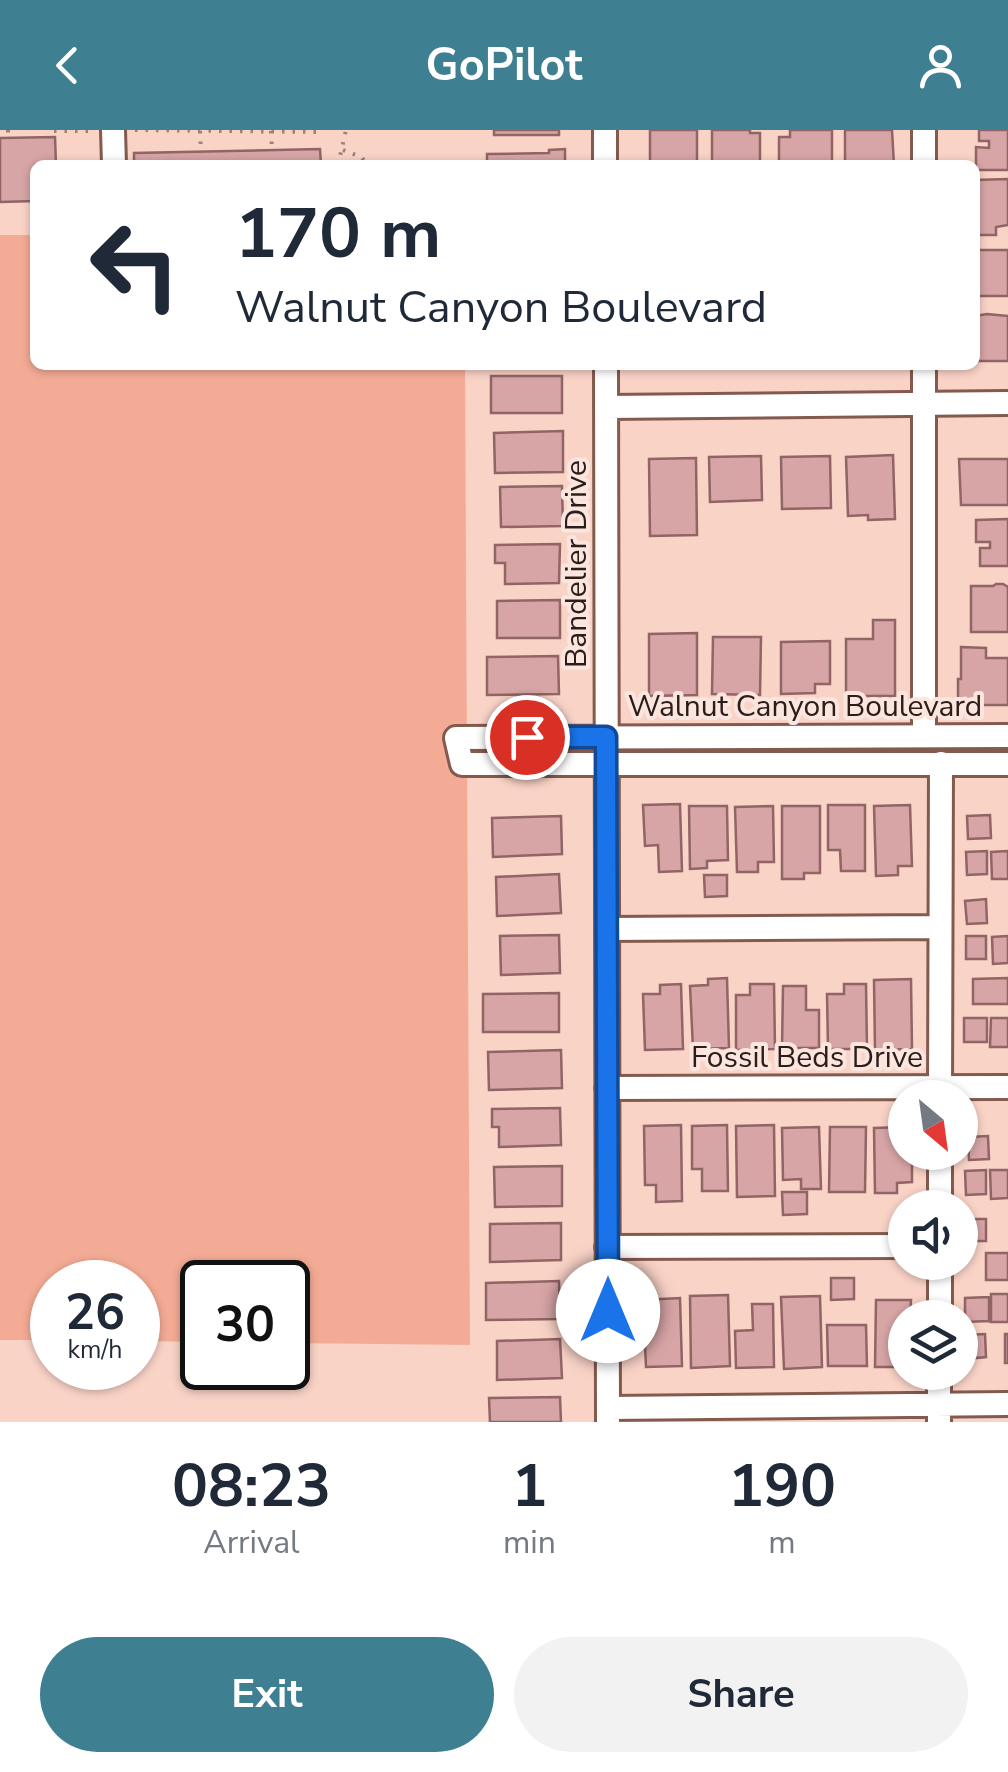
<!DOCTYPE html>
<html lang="en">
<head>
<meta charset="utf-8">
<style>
	:root { --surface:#fff; --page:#f2f2f3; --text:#1f2937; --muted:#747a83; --accent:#3e8092 }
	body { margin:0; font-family:"Nunito Sans",sans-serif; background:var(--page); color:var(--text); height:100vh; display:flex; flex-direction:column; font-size:38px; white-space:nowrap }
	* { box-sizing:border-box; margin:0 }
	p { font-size:32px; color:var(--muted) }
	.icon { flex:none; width:55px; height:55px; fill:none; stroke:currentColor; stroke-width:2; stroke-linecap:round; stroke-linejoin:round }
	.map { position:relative; height:1292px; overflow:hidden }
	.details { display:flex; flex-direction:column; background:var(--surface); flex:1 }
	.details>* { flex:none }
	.banner { position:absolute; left:30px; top:30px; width:950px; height:210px; border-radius:15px; box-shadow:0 2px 8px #0004; background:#fff; color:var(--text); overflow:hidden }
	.needle { width:65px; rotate:151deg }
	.tools { position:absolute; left:888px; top:950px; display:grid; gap:20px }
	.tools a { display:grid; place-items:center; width:90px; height:90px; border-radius:50%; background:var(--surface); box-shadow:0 2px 8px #0004; font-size:50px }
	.speed { position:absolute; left:30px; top:1130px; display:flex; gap:20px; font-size:50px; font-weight:700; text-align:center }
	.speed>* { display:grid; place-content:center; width:130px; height:130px; border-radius:50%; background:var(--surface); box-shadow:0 2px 8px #0004; line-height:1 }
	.speed small { font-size:25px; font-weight:400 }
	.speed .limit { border:5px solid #111; border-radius:15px; background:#fff; color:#111 }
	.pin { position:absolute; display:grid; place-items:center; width:85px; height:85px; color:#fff; margin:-42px; border:5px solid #fff; border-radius:50%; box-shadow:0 2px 10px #0007 }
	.me { position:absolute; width:110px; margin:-55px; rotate:0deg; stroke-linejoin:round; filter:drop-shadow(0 0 8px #0008) }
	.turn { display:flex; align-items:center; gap:35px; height:210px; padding:0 40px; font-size:45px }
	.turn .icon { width:130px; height:130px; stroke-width:2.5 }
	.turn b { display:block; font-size:70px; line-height:85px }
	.eta { display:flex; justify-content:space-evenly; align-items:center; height:170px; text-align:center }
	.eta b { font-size:60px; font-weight:700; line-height:70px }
	.action { display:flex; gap:20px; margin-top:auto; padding:20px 40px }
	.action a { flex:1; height:115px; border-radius:60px; background:var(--accent); color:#fff; font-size:40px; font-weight:700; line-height:115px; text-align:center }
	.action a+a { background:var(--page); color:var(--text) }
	header { display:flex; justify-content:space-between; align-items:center; height:130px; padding:0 40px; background:var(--accent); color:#fff; font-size:45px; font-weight:700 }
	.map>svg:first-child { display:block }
	.green { fill:#f4ab95 }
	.building { fill:#d7a5a6; stroke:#916465; stroke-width:2.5 }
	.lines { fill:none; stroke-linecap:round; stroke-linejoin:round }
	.minor-casing { stroke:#835a4d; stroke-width:28 }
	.path { stroke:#9f8179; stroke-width:4; stroke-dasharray:2.5 8; stroke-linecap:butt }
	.minor { stroke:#fff; stroke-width:22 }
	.route-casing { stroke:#114b97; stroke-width:25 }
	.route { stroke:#1a73e8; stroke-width:18 }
	.labels { text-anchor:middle; stroke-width:8; stroke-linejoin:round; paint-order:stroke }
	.street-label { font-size:30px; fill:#2d1c17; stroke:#fae6df }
</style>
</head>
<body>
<header><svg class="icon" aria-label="back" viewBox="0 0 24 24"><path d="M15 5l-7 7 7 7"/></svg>GoPilot<svg class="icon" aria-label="person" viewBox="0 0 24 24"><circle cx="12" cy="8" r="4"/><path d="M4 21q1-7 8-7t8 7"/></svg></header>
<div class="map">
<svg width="1008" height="1292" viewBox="0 0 1008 1292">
	<rect width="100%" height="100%" fill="#fad3c7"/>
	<path class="green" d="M0,105H35V235H465L470,1215L288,1213V1152H202V1212L138,1211V1152H52V1210H0Z"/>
	<path class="building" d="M494,0H559V5H494Z
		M650,0H697V35H650Z
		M712,0H750V3H760V35H712Z
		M790,0H832V35H779V7H790Z
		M845,0H892L894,35H845Z
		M979,0H1008V40H976V17L989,18V11H979Z
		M55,7L56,35H35V71L0,72V8Z
		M320,19L321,35H134V23Z
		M565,19V35H487V24L549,23V20Z
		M1008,49V95L996,97V105H975V50Z
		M975,120H1008V166H975Z
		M987,184L1008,186V231H975V186Z
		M491,246H562V283H491Z
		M563,301V342L495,343L494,303Z
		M893,325L895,389L868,390V385L848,386L846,327Z
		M761,326L762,370L710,372L709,327Z
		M830,326L831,378L782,379L781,327Z
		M696,328L697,405L650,406L649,329Z
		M959,329H1008V375H961Z
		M562,356L563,396L501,397L500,357Z
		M1008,389V436H980V418H990V412H976V390Z
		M560,414L559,453L505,454V433H495V415Z
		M996,454H1003L1008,457V502H971V456H993Z
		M560,470V508H497V471Z
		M873,490H895V566H846V509H873Z
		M697,503V565L649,566V504Z
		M713,507H761L760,565L712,564Z
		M830,511V554H815V563L781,564V512Z
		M961,517L986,518V528H1008V575H958V549H961Z
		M558,526L559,564L487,565V527Z
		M680,674L682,741L659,742L658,715L645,716L643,675Z
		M828,675H865V741H841L840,720H828Z
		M910,675L912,736H898V745L876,746L874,676Z
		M689,676H727L728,730L707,731V738L690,739Z
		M773,676L774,732H758V742H737L735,677Z
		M782,676H820V743H804V749H782Z
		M990,685L991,708L968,709L967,686Z
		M561,686L562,724L493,727L492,688Z
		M987,721V744L967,745L966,722Z
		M1008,721V749H992L991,722Z
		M559,744L561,783L497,786L496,747Z
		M704,745H727V766L705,767Z
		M986,769L987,793L967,794L965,771Z
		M559,805L560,843L501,845L500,806Z
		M966,806H986V829H966Z
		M1008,806V833L993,834L992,807Z
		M727,848L729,918L693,919L690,856L708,855V849Z
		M1008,848V874H973V849Z
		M911,849L912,919L875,920L874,850Z
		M681,854L683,919L645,920L643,864H660V855Z
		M750,854H774L775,919L736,920V865H750Z
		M844,854H866L867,919H828L827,864H844Z
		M783,856H806V880H819V918H782Z
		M559,863V902H483V864Z
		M964,888H987V912H964Z
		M991,888H1008V917H990Z
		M561,920L562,958L489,960L488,922Z
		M560,978L561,1015L499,1017V997H492V979Z
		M681,995L682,1071L656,1072V1055H645L644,996Z
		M727,995L728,1061H702V1039H692V996Z
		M774,995L775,1066L737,1067L736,996Z
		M819,997L821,1059H801V1049L783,1050L782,998Z
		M830,997H866L865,1062H829Z
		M905,997V1022H912V1052L897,1053V1063H875L874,998Z
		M988,1006L989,1029L969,1030L968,1007Z
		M562,1036V1076L495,1077L494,1037Z
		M986,1040V1064L966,1065L965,1041Z
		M990,1040H1008V1068L991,1069Z
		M782,1062H807V1084L783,1085Z
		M966,1089H986V1111H965Z
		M561,1093V1130L490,1132V1094Z
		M986,1123H1008V1150H986Z
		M831,1148H854V1169L831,1170Z
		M559,1151L560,1189L486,1190V1153Z
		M991,1164H1008V1192H991Z
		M728,1165L730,1236L691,1238L690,1166Z
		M820,1166L822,1237L784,1239L781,1167Z
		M989,1167V1191L965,1192V1168Z
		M680,1168L682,1236L646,1237L643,1170Z
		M876,1170H911L910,1188H905V1237H875Z
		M752,1174H773L774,1237L736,1238L735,1201L753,1200Z
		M827,1195H866L867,1236H828Z
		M985,1204L986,1227L966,1229L965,1205Z
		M1005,1204H1008V1233H1005Z
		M560,1209L562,1248L497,1250V1211Z
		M560,1267L561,1292H490L489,1268Z"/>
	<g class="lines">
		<defs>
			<path id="minor" d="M113,0L114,35
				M605,0V35
				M924,0V35
				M606,235L608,1292
				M924,235V606
				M606,277L1008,273
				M1008,606L456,608L462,634H1008
				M607,799L940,797
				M607,958L1008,957
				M940,968L941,633
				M940,1078V1022
				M607,1117L905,1116
				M940,1188V1132
				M608,1278L1008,1274
				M939,1292V1242"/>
		</defs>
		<use href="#minor" class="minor-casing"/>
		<path class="path" d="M8,0V8
			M135,0L317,2
			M54,1H89
			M200,1L201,21
			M271,1L272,20
			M343,20L361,27L368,35
			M338,35L346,0"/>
		<use href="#minor" class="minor"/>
	</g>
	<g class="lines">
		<defs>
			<path id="route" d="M527,607H606L608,1181"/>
		</defs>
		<use href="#route" class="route-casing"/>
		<use href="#route" class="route"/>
	</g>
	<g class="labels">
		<g class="street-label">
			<text transform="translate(576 434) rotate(-90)" y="10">Bandelier Drive</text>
			<text x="805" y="586">Walnut Canyon Boulevard</text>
			<text x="807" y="937">Fossil Beds Drive</text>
		</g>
	</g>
</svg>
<div class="tools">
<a><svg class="needle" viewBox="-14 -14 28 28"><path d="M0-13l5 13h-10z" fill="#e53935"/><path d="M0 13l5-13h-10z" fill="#747a83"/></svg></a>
<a><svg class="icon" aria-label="sound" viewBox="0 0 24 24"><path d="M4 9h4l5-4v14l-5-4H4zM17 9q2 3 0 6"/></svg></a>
<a><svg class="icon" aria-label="layers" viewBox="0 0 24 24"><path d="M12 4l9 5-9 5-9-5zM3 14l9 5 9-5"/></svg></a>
</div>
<div class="speed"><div>26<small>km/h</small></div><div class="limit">30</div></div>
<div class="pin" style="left:527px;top:607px;background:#d93025"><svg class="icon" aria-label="arrive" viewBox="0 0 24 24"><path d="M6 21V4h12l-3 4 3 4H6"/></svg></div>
<svg class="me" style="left:608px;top:1181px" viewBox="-20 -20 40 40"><circle r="19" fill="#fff"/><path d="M0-13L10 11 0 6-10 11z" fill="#1a73e8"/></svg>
<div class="banner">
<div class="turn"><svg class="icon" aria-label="left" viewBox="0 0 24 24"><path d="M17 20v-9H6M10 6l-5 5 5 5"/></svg><div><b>170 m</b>Walnut Canyon Boulevard</div></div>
</div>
</div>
<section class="details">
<div class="eta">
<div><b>08:23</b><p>Arrival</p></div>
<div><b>1</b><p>min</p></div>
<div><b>190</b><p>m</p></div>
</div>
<div class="action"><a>Exit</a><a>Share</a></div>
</section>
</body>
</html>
